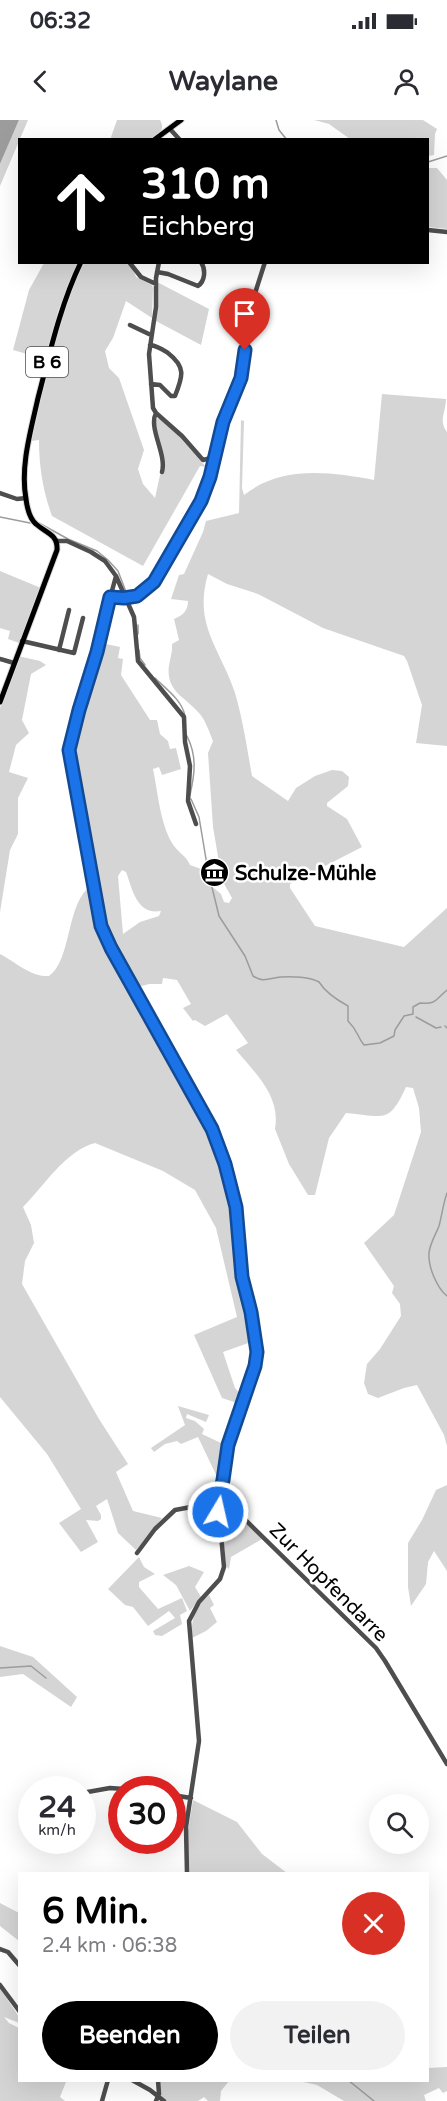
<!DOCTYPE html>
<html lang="de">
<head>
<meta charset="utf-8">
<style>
	:root { --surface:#fff; --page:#f2f2f3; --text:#2b2b33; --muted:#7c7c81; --accent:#000 }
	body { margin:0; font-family:"Varela Round",sans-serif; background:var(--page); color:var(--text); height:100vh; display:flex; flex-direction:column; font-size:22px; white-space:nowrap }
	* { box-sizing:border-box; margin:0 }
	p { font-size:20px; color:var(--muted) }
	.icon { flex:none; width:33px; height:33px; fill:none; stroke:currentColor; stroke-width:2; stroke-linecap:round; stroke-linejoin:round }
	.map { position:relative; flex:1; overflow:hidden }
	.sheet { position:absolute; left:18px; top:1752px; width:411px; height:210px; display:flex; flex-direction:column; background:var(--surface); border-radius:0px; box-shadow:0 6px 24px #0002 }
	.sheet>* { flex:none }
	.banner { position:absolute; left:18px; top:18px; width:411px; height:126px; border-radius:0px; box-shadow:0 6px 24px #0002; background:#000; color:#fff; overflow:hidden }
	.tools { position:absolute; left:369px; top:1674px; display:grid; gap:12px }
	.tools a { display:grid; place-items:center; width:60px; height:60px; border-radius:50%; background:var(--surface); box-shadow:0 6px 24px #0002; font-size:30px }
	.speed { position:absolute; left:18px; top:1656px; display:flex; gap:12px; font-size:30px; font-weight:700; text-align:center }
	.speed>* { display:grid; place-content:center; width:78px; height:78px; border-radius:50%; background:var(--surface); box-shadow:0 6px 24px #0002; line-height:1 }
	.speed small { font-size:15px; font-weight:400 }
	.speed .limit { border:9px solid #d22; background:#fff; color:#111 }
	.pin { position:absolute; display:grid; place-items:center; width:51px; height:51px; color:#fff; margin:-62px -26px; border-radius:50% 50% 50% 0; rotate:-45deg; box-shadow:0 0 6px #0007 }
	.pin .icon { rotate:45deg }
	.me { position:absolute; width:66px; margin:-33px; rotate:9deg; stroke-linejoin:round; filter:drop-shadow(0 0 4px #0008) }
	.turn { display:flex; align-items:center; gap:21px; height:126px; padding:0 24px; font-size:27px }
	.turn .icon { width:78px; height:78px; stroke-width:2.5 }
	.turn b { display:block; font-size:42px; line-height:51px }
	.round { display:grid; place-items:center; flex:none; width:63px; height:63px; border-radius:32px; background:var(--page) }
	.head { display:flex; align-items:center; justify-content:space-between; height:102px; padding:0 24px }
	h1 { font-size:36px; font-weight:800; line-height:45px; color:var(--accent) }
	.button { display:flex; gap:12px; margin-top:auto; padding:12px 24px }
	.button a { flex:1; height:69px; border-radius:36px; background:var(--accent); color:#fff; font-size:24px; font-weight:800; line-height:69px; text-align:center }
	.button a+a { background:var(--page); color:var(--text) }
	.status { display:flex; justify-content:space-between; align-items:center; height:42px; padding:0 30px; background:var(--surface); direction:ltr }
	.status svg { height:16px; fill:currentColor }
	header { display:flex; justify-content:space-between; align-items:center; height:78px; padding:0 24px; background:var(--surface); font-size:27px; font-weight:800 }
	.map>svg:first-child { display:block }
	.green { fill:#d5d5d5; fill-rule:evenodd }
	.water { fill:#9c9c9c }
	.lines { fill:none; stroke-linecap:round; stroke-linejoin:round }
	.stream { stroke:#9c9c9c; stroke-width:1.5 }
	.major-casing { stroke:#dbdbdb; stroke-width:7 }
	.minor { stroke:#4e4e4e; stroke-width:4.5 }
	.major { stroke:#000; stroke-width:5 }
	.route-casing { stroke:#114b97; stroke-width:15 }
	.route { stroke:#1a73e8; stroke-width:10 }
	.labels { text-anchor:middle; stroke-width:5; stroke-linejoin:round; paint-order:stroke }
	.shield { fill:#fff; stroke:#4c4c4c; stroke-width:1.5 }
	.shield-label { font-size:18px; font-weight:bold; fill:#000 }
	.poi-label { font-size:20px; font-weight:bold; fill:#000; stroke:#fff; text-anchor:start }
	.street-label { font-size:20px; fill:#000; stroke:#fff }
</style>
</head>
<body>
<div class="status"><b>06:32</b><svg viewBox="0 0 49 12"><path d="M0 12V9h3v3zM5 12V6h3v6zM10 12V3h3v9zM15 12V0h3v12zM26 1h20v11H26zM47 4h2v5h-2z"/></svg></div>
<header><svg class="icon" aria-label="back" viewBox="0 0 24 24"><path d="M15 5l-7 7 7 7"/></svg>Waylane<svg class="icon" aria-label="person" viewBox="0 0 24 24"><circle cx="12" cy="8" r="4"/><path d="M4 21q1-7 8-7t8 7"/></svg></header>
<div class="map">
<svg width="447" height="1981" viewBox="0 0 447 1981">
	<rect width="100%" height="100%" fill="#fff"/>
	<path class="green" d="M19,0H28L0,66V44Z
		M117,0H160C166,11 158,12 152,19L110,20Z
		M314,0H423L437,9L435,14L434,35L428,36V20L350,19L329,4Z
		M428,48H437L447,60V109L428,107Z
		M44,143H79L59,188L47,231L41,238L13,230L29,170Z
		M84,143H126L132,147L136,157L152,165L153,168L152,198L126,181L113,218L105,231L109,248L119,258L144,330L138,349L143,364L155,378L160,355L165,349L155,302L158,298L178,315L206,347L200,346L143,446L52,396C43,371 39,347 39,320L31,321C44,258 57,201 84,143Z
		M157,162L209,189L201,225L156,201Z
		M382,274L446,279C446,292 438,301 447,312V626L416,623L422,585L407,541L404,536L323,508L258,474L227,464L208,454C193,505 220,528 235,573C243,600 247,628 252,656L288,681L296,668L315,656L332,650L342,651L349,657L348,666L327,683V686L347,699L362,727L290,764V768L315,806L404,827L447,788V1326L444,1315L417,1265L404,1268L378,1278L368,1274L364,1263L367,1244L380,1229L401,1196L400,1184L392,1173L394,1166L364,1123L394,1095L421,1012L419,988L413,968L406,967C389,1005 383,996 346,993L329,1018L315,1075H308L289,1044L275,1009C281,976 255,953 236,930L248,923L227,894L205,906L195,900L193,901L183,888L191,884L177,860L163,858L162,864H149L135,868L101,803L72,633V623L101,523L120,527L118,538L123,539L121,555L150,600H157L160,614L168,621L170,629L176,628L181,649L162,655L159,647L153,649C158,673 160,702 172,723C177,732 186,735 190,745L201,749L209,764L221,774L224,782L229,783L232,778L222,760L213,707L208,633L213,621C209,611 205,599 198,592C188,580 171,573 169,556C167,545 173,535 172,524L179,520L174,499C183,495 188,491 188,481L171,479L179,455L184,454L203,412L206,401L239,393L241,300L244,301L242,368L244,375C282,345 330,352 374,360ZM122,750L126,752C133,771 137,795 161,791L159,796L140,802L123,814L118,756Z
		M0,451L41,468L19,523L8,519L10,511L0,508Z
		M18,536L40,541L46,545L31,554L22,600L29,613L16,625L9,652L28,658L18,678V714L10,730L0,792V588Z
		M91,766L97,801L107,824L209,1005L231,1068L236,1095L241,1161L254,1221L223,1232L235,1268L242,1276L240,1284L222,1278L194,1215L237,1197L216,1108L195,1070L163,1051L95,1023C65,1031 44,1066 23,1087L31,1105L34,1123L25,1141L22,1164L99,1299L128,1344L116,1352L133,1391L162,1398L136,1430L118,1413L107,1379L96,1386L101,1395V1399L98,1401L86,1400L98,1422L81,1432L59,1403L81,1389L47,1334L0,1277V834C16,842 30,857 49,856C72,840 66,782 91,766Z
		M178,1286L209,1295L206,1302L187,1294L186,1298L195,1301L204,1309L202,1314L223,1324L220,1363L198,1317L181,1324L177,1321L165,1324L154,1332L151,1328L185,1305Z
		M447,1365V1451L434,1431L428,1442L426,1464L411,1486L408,1467V1423L422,1400L436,1370Z
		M222,1383H225L262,1419L231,1437L229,1449L226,1446L220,1384Z
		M139,1437L144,1447L155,1454L139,1462V1467L158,1489L182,1478L187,1491L180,1495L182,1504L162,1516L155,1515L153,1511L175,1498L169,1491L148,1506L133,1487L125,1485L108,1469Z
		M189,1446L204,1452L195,1467L201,1477L190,1491L176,1465L163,1455Z
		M209,1475L214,1485L210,1488L217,1502L206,1511L192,1518C191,1499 194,1488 209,1475Z
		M0,1526L33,1537L77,1577L71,1587L23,1554L0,1557Z
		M193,1680L237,1702L262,1734L287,1753L188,1754V1711Z
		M0,1783L19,1793V1821L0,1806Z
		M0,1868L19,1897V1903L4,1897L9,1903L19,1908L20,1960L66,1962L60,1977L65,1981H0Z
		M447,1947V1971L443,1973L439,1968L424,1975L426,1981H344L317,1965L299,1961L428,1960V1948Z
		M159,1961H229L221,1971L220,1981H208L204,1977L198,1981H166L160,1976Z"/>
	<path class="water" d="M0,0H19L0,44Z"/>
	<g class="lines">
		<path class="stream" d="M276,0L279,10L287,20
			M428,42L447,36
			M0,397L30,403
			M39,403L68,419L97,431L108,440L118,451L128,477
			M138,514V505
			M139,530L140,538L145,545
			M155,558C166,569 182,580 185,596
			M187,616C197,636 195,653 190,675
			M191,679L199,697L208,751L219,796L245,836L253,856C264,863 269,858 281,857C292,856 310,857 319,862C326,873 337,880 348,886V901C359,912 356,915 364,925L380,923L394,916L395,910L404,896L413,894V887L420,883C437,884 434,881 447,870
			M416,897L436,908L441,907
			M445,906L447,908
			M447,1073C443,1084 442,1095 439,1106C436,1114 430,1123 429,1133C428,1147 437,1168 447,1176
			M0,1548L31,1546L46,1558
			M348,1960L374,1981"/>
		<defs>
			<path id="major" d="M154,20L181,0
				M0,582L57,430C58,414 46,413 36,404C29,398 27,387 26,379C20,346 31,310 38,278C50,232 60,186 81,142"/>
		</defs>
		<use href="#major" class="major-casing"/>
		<path class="minor" d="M170,9L180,20
			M428,110L447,112
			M129,142L141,157L156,164
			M159,142L156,158V187L149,234L153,288L156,293L182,316L203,340L215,337
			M157,152L168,154L198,166C205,161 206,150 201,142
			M130,205L151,215
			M150,225C158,226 162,229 168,233C186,247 183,256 175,276H171L160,265L151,264
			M156,293C148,308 167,334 162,352
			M0,373L17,379L26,378
			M57,421H67L91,432L105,441L116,456L134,497L138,541L184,597L185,622L190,646L188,681L196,704
			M116,456L69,630L98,794L106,820L217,1019L233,1071L239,1112L242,1157L256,1217L255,1246L228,1325L218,1383L224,1447L220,1459L199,1482L189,1501L199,1621L186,1707L187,1754
			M109,477L124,478L137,476L154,462L201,381L210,357L223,302L241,258L250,189L265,142
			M22,521L74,533L83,498
			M59,530L69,490
			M0,539L14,543
			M220,1375L376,1528L385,1541L447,1644
			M137,1433L155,1409L175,1390L191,1387L207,1381L218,1383
			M82,1673L110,1668L138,1670
			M172,1675L191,1678
			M0,1829L8,1832L20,1846
			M0,1865L20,1892
			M132,1960L150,1970L164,1981
			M102,1981L108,1960
			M156,1981L159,1974L158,1960"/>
		<use href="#major" class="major"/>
	</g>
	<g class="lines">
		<defs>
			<path id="route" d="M218,1392V1383L223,1360L228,1325L255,1246L257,1232L251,1192L242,1157L236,1087L225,1044L212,1009L111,828L101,806L69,630L79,590L97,532L110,477L124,478L137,476L154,462L201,381L210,357L223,302L241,258L245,230"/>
		</defs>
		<use href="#route" class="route-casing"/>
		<use href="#route" class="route"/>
	</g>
	<defs>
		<symbol id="museum-disc" viewBox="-11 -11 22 22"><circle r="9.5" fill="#000" stroke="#fff"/><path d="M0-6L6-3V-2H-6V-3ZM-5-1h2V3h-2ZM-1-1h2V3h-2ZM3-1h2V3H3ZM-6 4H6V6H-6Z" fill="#fff"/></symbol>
	</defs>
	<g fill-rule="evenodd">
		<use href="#museum-disc" x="198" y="736" width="33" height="33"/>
	</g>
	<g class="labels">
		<rect class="shield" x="26" y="227" width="42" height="30" rx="4.5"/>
		<g class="shield-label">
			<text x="47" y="248">B 6</text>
		</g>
		<g class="poi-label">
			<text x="235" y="760">Schulze-Mühle</text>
		</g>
		<g class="street-label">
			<text transform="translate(329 1462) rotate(45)" y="7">Zur Hopfendarre</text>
		</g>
	</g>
</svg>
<div class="tools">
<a><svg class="icon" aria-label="search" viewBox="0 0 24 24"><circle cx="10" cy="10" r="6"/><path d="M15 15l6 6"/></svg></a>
</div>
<div class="speed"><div>24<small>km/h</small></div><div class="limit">30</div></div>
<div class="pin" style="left:245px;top:230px;background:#d93025"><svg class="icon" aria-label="arrive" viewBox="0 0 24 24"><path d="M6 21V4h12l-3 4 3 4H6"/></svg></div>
<svg class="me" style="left:218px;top:1392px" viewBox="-20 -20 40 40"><circle r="17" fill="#1a73e8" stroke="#fff" stroke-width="3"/><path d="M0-11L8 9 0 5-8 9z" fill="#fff"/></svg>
<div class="banner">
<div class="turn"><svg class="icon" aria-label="ahead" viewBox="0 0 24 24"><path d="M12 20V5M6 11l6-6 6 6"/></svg><div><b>310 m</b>Eichberg</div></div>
</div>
<section class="sheet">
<div class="head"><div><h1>6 Min.</h1><p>2.4 km · 06:38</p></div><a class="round" style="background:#d93025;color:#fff"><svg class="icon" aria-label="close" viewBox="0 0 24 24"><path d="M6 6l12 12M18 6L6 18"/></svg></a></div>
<div class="button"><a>Beenden</a><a>Teilen</a></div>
</section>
</div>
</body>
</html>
